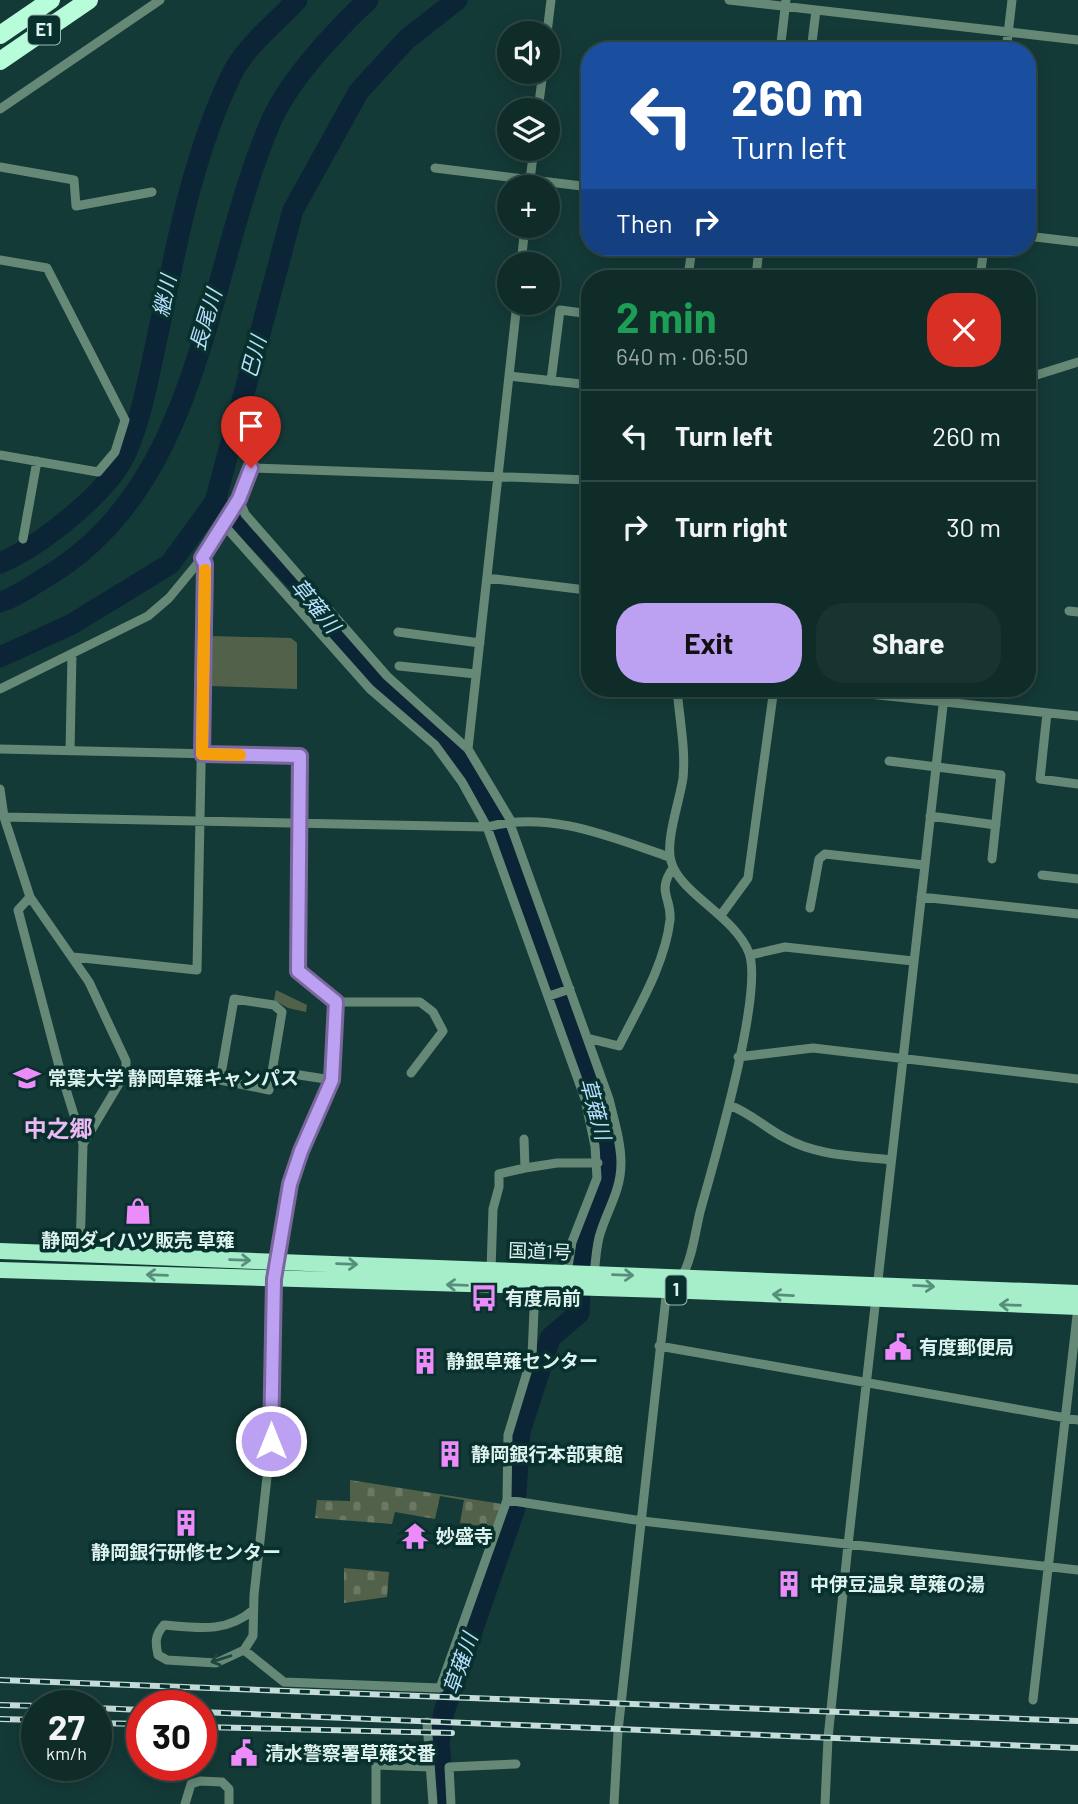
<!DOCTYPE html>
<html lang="en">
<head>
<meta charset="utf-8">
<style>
	:root { --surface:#0f2c29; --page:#183431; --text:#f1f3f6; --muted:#9ba7a8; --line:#2f4846; --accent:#bca0f2 }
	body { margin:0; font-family:Barlow,"Noto Sans JP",sans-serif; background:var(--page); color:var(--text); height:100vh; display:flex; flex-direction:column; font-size:26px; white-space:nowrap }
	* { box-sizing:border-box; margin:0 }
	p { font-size:23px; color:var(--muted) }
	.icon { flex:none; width:38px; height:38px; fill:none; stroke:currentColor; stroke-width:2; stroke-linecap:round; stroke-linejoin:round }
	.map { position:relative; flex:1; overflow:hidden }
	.sheet { position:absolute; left:581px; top:270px; width:455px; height:427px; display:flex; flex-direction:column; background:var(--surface); border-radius:28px; box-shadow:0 4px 18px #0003,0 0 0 2px var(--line) }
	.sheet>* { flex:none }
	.guide { position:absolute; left:581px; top:42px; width:455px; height:214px; border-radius:28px; box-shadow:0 4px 18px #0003,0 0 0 2px var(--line); background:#1a4fa0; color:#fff; overflow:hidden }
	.tools { position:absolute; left:497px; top:21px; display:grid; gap:14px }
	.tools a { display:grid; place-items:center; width:63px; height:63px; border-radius:50%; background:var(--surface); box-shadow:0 4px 18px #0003,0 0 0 2px var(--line); font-size:35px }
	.speed { position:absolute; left:21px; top:1690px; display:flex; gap:14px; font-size:35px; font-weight:700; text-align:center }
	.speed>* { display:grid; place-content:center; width:91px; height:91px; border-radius:50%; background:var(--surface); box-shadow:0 4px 18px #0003,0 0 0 2px var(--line); line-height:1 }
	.speed small { font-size:18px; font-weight:400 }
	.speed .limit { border:10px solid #d22; background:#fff; color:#111 }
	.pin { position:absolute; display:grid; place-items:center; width:60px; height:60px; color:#fff; margin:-72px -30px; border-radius:50% 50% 50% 0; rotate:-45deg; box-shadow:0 0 7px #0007 }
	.pin .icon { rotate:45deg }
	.me { position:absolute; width:77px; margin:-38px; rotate:0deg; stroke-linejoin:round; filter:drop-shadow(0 0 5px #0008) }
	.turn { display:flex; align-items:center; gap:24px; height:147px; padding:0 35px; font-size:32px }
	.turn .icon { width:91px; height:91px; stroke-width:2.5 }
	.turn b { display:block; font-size:49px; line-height:60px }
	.then { display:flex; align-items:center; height:66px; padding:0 35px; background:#0003; gap:14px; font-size:26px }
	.round { display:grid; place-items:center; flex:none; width:74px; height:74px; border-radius:28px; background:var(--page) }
	.overview { display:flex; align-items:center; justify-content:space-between; height:119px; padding:0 35px }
	h1 { font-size:42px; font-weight:700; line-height:52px; color:#1e9e55 }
	.action { display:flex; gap:14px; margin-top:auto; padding:14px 35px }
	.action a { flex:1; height:80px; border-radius:28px; background:var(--accent); color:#111; font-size:28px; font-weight:700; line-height:80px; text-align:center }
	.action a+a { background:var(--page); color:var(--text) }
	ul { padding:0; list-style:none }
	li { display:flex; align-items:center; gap:21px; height:91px; padding:0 35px; border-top:2px solid var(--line) }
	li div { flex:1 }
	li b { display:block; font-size:26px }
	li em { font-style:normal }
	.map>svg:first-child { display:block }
	.cemetery { fill:url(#cemetery-stones) }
	.park { fill:#52614a }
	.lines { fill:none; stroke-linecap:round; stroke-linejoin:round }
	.river { stroke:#0b2537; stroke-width:21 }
	.minor { stroke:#668977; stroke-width:9 }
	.trunk { stroke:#a6eeca; stroke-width:16 }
	.motorway { stroke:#b7fdd9; stroke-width:18 }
	.rail-casing { stroke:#c5dcd9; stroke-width:6 }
	.rail { stroke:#08302d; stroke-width:3.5; stroke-dasharray:10; stroke-linecap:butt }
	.oneway { stroke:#578f7c }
	.oneway2 { stroke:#204640 }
	.route-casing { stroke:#7a689d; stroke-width:18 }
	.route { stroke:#bca0f2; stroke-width:12 }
	.slow { stroke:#f59e0b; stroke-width:12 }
	.labels { text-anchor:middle; stroke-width:7; stroke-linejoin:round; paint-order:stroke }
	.shield { fill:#08302d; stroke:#9db8b5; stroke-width:2 }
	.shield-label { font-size:18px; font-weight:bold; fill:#ddf2ef }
	.poi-label { font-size:19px; font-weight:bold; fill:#ddf2ef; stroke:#08302d; text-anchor:start }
	.street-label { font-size:19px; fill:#ddf2ef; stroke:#08302d }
	.water-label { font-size:21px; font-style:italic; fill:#b7dfff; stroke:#08302d }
	.quarter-label { font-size:23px; font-weight:bold; fill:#edb9f5; stroke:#08302d }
</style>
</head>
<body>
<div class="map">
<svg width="1078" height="1804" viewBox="0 0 1078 1804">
	<defs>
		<pattern id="cemetery-stones" width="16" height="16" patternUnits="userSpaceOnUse" patternTransform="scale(1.75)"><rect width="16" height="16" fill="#52614a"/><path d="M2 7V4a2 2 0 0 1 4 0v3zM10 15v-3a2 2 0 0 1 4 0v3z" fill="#6a7864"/></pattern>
	</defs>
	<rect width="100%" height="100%" fill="#143a37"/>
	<path class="cemetery" d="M350,1480L502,1504L496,1529L460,1523L464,1500L440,1496L435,1519L395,1512L392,1524L315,1518L317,1500L350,1501Z
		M344,1568L389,1572L387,1597L344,1603Z"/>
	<path class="park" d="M209,636L291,638L297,643V689L209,686Z
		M276,990L307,1005L306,1012L288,1008L274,1000Z"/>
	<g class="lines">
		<path class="river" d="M215,502L263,545L305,590L373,681L457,756C479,787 495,819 509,853L603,1124L609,1157L608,1174L605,1194L582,1258L579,1313L550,1338L520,1432L515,1508L444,1712L439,1743L445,1804
			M0,563C40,546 108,493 126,453C144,412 151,363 161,320C177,239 195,150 231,76C244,47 276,23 297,0
			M0,602C17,597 31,586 46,577C204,484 205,272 272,119C291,78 335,31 368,0
			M0,657L72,624L170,564L215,502L293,210L359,91L407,39L457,0"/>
		<path class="minor" d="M729,0L1078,40
			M547,33L551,0
			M780,51L786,0
			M811,51L816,10
			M1006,51L1012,0
			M0,109L160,0
			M538,110L543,72
			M0,167L74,180L76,206L152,192
			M435,168L590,187
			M529,187L534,149
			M1027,236L1078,242
			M0,260L47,268L125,420L115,452L98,472L0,455
			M521,264L525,226
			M688,278L692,247
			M756,278L759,247
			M980,278L984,247
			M509,376L590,385
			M1027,378L1078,362
			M551,381L560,310L583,313
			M239,499L245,514L387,676L468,749
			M223,524L370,689L435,745L462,782L487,827L585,1099L595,1146L597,1178L572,1242L567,1273
			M23,539L37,461
			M487,578L586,590
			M1069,611L1078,612
			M398,632L480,643
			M399,666L476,674
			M677,688C679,717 686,749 683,778C680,800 665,841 671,861C679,893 735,916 749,953C764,993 713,1165 700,1212C695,1233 692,1260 681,1278
			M812,688L1078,716
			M0,689L148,616L169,598L202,558L239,499L252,468L590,480
			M1047,713L1040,779L1078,784
			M0,749L300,756L298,971L336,1002L332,1080L301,1151L290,1183L274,1279L271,1441L254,1595L253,1636L244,1650L216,1663L167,1660L158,1655C155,1642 155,1635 164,1625C198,1628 227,1633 253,1610
			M70,751L72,654
			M889,761L1001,775L992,859
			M0,789L4,817L30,897L89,982L126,1061V1072L83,1144L80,1253
			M930,816L996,825
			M4,817L487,827C549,810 611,837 669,857
			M509,821L609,1099C614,1120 621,1142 621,1163C621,1189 609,1207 601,1231C596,1244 596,1260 594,1274
			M511,821L468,749L517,303
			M1042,875L1078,879
			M30,897L18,910L60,1070L83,1144
			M921,897L1078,914
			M810,908L819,859L825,854L924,865
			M721,915L748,878L774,688
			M750,955L785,947L913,961
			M73,957L197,970L205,564L202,558
			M549,996L570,989
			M234,999L274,1005L282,1012L269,1090L220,1080Z
			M336,1002H420L433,1012L443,1031L411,1073
			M587,1038L619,1046C638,1008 665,964 670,920C672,898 656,892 673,868
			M738,1057L813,1048L1078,1079
			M273,1071L332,1080
			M729,1105C751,1113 765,1128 785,1138C817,1156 856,1156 891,1160
			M525,1168L557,1163H598
			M491,1270L493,1209L499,1187V1174L525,1168L524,1139
			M659,1346L1078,1420
			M507,1500L642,1521L1078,1570
			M244,1650L284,1682L440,1688L507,1500L508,1435L532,1356L535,1287
			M1033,1700L1078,1307
			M427,1722L433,1804
			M185,1804L191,1784L200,1781L222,1782L229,1789V1804
			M376,1804V1765L430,1767
			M451,1804L449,1767L516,1764
			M614,1804L618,1731L667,1288
			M825,1804L828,1738L848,1545L945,688"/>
		<path class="trunk" d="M0,1251L1078,1293
			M0,1270L665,1290L1078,1307"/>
		<path class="motorway" d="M0,35L51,0
			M0,61L89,0"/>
		<defs>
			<path id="rail" d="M0,1680L1078,1721
				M0,1705L41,1706
				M96,1708L142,1710
				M201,1712L1078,1748
				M0,1719L37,1720
				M96,1723L142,1724
				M201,1727L452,1733"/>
		</defs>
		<use href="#rail" class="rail-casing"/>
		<use href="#rail" class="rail"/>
	</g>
	<defs><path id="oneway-shaft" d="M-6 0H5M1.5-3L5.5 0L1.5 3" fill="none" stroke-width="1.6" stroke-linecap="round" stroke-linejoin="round" transform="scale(1.75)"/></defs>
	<g class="oneway">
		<use href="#oneway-shaft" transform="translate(240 1260) rotate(2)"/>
		<use href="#oneway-shaft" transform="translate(347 1264) rotate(2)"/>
		<use href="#oneway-shaft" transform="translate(157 1275) rotate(-178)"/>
		<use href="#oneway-shaft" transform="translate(623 1275) rotate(2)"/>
		<use href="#oneway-shaft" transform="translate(457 1285) rotate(-178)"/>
		<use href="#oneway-shaft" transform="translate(924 1286) rotate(3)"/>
		<use href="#oneway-shaft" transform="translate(783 1295) rotate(-177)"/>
		<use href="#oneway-shaft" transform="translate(1010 1305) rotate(-178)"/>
	</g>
	<use class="oneway2" href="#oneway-shaft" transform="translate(221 1659) rotate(162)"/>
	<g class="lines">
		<defs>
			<path id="route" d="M251,468L239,499L202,558L205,564L202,754L300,756L298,971L336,1002L332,1080L301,1151L290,1184L274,1279L271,1441"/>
		</defs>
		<use href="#route" class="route-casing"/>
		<use href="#route" class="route"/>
		<path class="slow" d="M205,570L202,754L240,755"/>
	</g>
	<defs>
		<symbol id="university-bare" viewBox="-9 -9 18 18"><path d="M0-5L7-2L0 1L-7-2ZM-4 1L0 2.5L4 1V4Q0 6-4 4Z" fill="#ec8cfb" stroke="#08302d" stroke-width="2.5" paint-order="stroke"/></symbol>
		<symbol id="shop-bare" viewBox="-9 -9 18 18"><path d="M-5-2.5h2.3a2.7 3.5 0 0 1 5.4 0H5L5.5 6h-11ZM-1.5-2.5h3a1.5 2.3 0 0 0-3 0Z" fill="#ec8cfb" stroke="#08302d" stroke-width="2.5" paint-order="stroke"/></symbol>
		<symbol id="bus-bare" viewBox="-9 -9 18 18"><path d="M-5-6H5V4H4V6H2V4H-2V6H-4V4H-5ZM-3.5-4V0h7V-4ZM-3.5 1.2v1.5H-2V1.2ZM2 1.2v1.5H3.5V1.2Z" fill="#ec8cfb" stroke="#08302d" stroke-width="2.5" paint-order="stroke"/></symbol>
		<symbol id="civic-bare" viewBox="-9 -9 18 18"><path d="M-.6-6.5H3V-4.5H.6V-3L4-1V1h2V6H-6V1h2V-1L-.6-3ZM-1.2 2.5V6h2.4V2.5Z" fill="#ec8cfb" stroke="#08302d" stroke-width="2.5" paint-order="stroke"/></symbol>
		<symbol id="building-bare" viewBox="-9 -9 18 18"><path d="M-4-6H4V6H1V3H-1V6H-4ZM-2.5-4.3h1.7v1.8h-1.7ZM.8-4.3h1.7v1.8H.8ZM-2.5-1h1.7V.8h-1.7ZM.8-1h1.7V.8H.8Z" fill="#ec8cfb" stroke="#08302d" stroke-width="2.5" paint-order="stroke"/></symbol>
		<symbol id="temple-bare" viewBox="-9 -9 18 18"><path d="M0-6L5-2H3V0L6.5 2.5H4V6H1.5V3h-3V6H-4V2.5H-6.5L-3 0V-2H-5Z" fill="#ec8cfb" stroke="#08302d" stroke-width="2.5" paint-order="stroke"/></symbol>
	</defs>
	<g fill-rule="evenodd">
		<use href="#university-bare" x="8" y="1059" width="38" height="38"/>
		<use href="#shop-bare" x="119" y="1192" width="38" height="38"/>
		<use href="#bus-bare" x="465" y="1279" width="38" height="38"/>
		<use href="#civic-bare" x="879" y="1328" width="38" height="38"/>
		<use href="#building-bare" x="406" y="1342" width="38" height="38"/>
		<use href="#building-bare" x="431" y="1435" width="38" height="38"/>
		<use href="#building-bare" x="167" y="1504" width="38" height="38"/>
		<use href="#temple-bare" x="396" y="1517" width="38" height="38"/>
		<use href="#building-bare" x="770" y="1565" width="38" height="38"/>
		<use href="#civic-bare" x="225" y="1734" width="38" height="38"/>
	</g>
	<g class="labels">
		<g class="shield">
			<rect x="28" y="15.5" width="32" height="29" rx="5"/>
			<rect x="665.5" y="1275.5" width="21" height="29" rx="5"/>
		</g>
		<g class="shield-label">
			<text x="44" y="36">E1</text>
			<text x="676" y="1296">1</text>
		</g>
		<g class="poi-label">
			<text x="48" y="1085">常葉大学 静岡草薙キャンパス</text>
			<text x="138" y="1247" text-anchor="middle">静岡ダイハツ販売 草薙</text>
			<text x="505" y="1305">有度局前</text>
			<text x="919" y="1354">有度郵便局</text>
			<text x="446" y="1368">静銀草薙センター</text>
			<text x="471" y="1461">静岡銀行本部東館</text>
			<text x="436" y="1543">妙盛寺</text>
			<text x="186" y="1559" text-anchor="middle">静岡銀行研修センター</text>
			<text x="810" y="1591">中伊豆温泉 草薙の湯</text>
			<text x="265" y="1760">清水警察署草薙交番</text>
		</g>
		<g class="street-label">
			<text transform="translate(540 1251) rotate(2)" y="7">国道1号</text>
		</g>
		<g class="water-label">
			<text transform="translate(165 296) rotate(-78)" y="7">継川</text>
			<text transform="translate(206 320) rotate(-73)" y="7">長尾川</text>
			<text transform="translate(254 357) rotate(-75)" y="7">巴川</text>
			<text transform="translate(315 606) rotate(51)" y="7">草薙川</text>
			<text transform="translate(595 1109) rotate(75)" y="7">草薙川</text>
			<text transform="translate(461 1664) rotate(-71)" y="7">草薙川</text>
		</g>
		<g class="quarter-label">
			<text x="58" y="1137">中之郷</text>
		</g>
	</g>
</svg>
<div class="tools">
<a><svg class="icon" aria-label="sound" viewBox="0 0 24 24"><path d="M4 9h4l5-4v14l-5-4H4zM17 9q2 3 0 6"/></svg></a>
<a><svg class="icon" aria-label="layers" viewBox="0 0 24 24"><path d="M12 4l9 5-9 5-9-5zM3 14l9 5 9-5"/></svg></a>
<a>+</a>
<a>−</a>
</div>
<div class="speed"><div>27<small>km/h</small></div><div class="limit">30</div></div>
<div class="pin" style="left:251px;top:468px;background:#d93025"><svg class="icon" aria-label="arrive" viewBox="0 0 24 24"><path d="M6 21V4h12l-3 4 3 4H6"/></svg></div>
<svg class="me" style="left:271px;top:1441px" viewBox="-20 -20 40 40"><circle r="17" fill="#bca0f2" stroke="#fff" stroke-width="3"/><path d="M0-11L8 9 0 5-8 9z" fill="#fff"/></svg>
<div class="guide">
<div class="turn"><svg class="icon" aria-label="left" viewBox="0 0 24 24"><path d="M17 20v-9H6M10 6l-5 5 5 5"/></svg><div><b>260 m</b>Turn left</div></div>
<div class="then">Then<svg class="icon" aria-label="right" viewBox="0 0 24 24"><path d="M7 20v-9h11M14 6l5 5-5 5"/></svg></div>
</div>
<section class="sheet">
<div class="overview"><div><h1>2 min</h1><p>640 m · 06:50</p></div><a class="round" style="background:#d93025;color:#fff"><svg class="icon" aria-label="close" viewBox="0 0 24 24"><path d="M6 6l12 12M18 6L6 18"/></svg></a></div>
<ul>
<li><svg class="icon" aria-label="left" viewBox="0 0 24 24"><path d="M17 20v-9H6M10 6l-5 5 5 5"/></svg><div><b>Turn left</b></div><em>260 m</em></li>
<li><svg class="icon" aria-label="right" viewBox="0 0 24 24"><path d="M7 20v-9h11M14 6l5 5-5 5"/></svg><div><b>Turn right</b></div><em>30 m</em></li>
</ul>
<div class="action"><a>Exit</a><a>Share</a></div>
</section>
</div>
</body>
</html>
